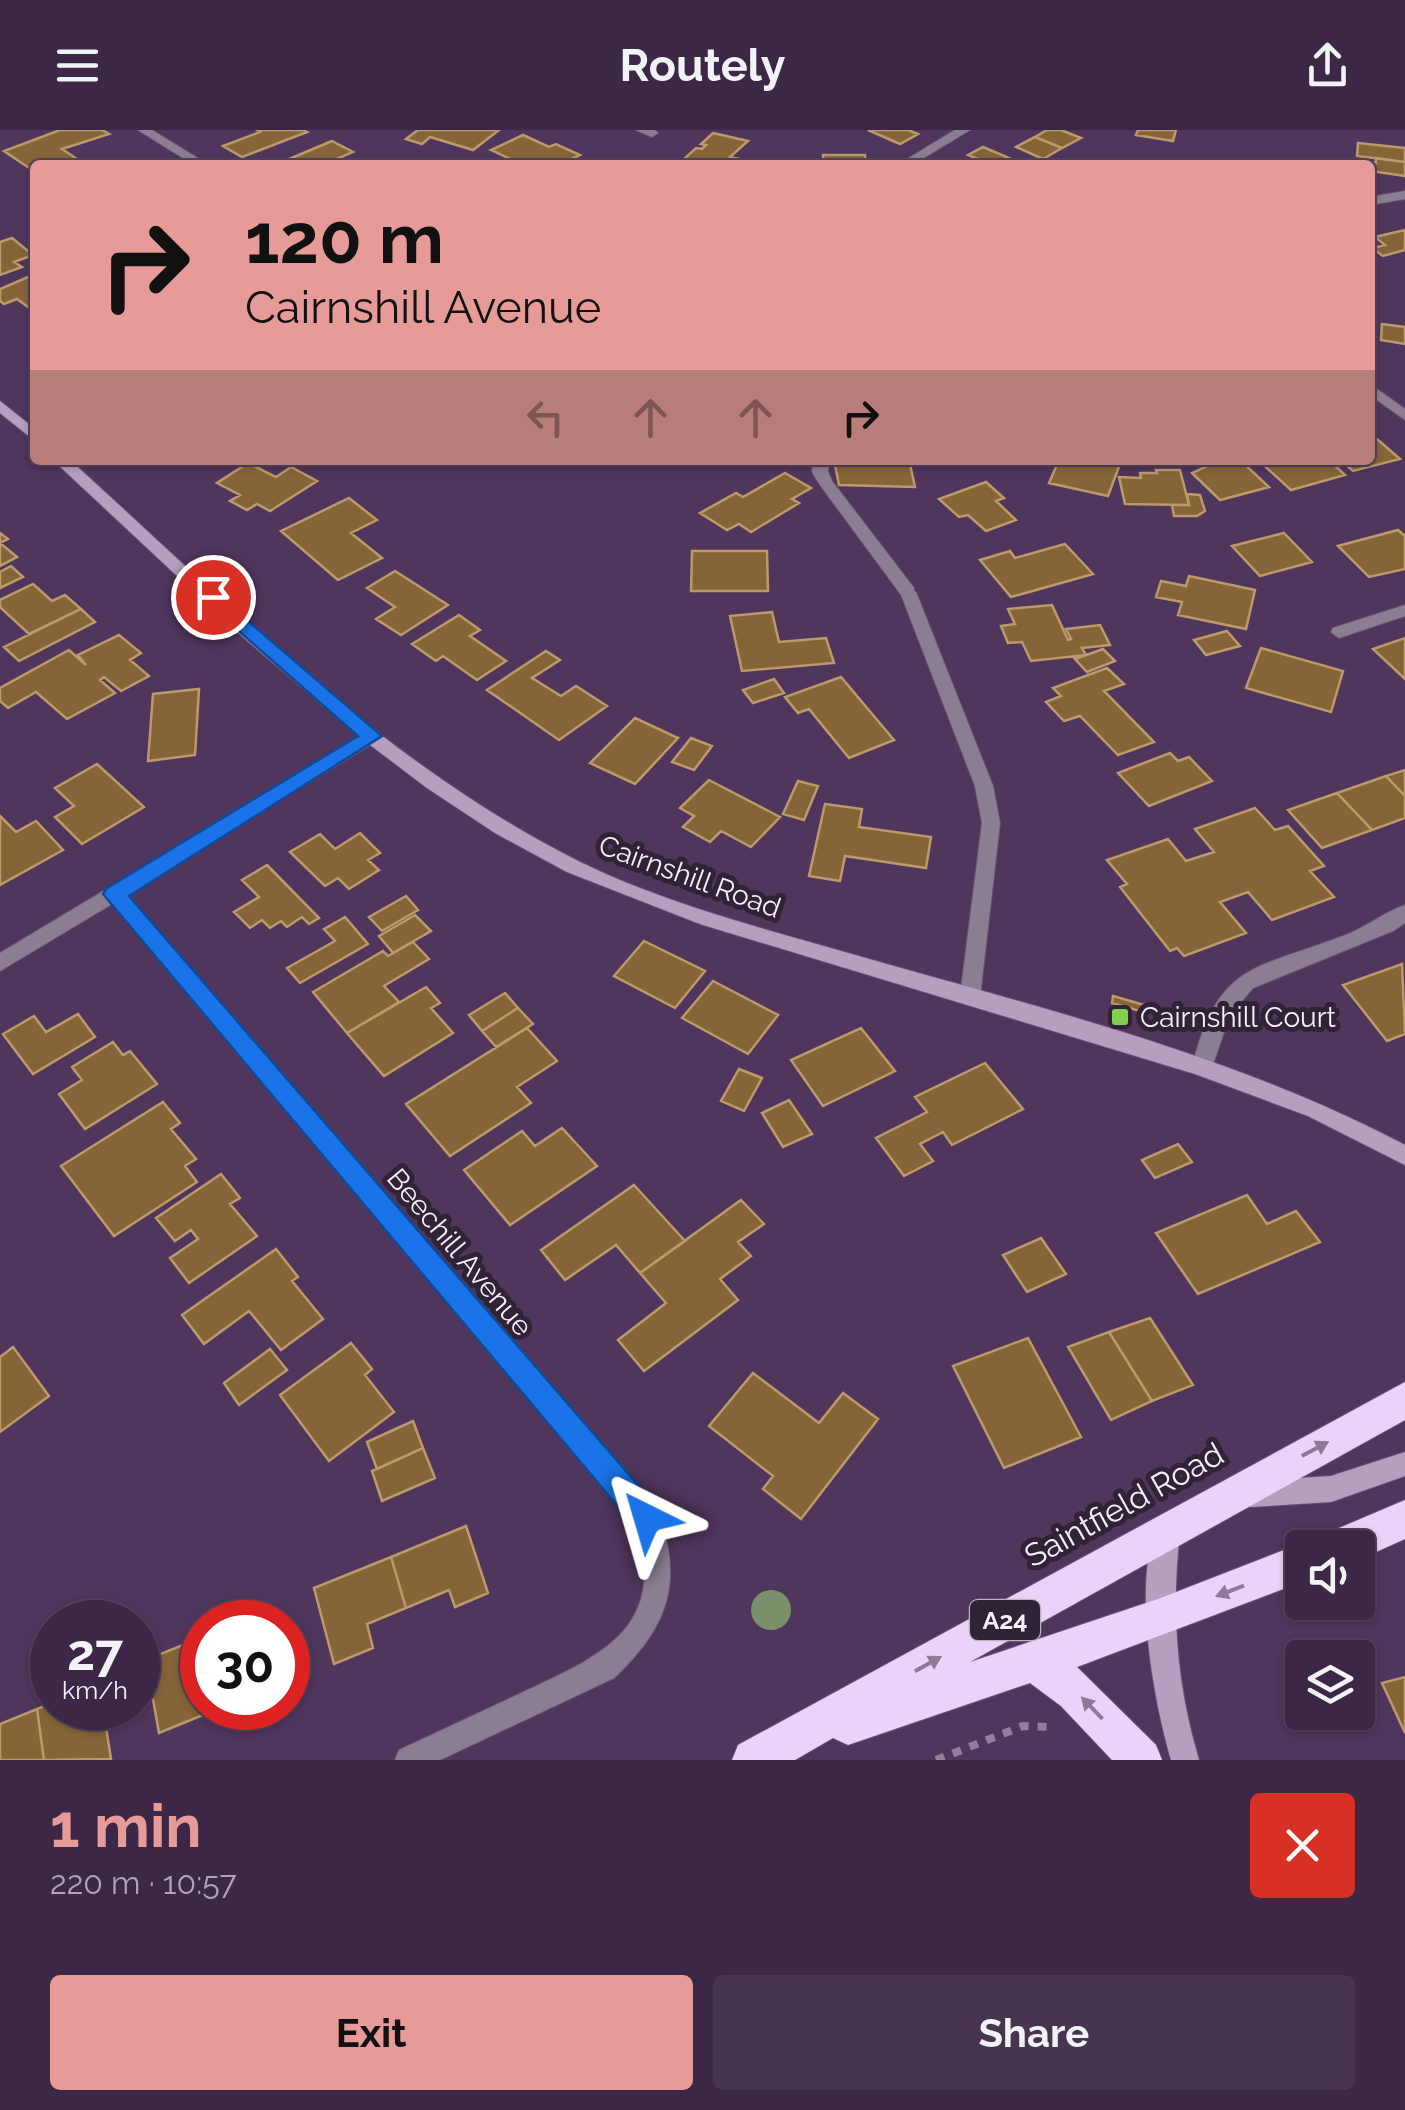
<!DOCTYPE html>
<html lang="en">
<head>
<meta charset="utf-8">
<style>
	:root { --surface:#3c2846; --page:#473451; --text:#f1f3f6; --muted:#aca6b3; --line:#55445f; --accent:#e69b98 }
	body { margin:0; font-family:Raleway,sans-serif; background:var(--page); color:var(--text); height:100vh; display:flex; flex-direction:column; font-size:38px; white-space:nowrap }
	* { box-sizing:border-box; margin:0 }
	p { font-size:32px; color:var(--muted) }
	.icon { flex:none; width:55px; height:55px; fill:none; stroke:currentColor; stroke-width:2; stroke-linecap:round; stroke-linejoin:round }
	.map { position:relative; height:1630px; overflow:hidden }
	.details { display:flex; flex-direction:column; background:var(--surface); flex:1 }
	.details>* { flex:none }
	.guide { position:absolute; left:30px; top:30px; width:1345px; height:305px; border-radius:10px; box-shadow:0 2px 8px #0004,0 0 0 2px var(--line); background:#e69b98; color:#111; overflow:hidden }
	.fabs { position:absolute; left:1285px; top:1400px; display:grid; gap:20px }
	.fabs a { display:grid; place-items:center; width:90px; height:90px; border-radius:10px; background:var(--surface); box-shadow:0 2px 8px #0004,0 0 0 2px var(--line); font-size:50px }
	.speed { position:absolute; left:30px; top:1470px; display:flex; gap:20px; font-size:50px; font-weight:700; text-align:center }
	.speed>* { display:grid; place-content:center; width:130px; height:130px; border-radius:50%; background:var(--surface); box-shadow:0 2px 8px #0004,0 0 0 2px var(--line); line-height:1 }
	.speed small { font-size:25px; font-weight:400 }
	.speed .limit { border:15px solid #d22; background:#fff; color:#111 }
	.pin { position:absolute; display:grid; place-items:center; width:85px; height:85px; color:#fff; margin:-42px; border:5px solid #fff; border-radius:50%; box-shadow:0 2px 10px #0007 }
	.me { position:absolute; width:110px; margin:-55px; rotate:320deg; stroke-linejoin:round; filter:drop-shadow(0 0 8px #0008) }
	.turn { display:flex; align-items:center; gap:35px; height:210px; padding:0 50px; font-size:45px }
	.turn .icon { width:130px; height:130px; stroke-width:2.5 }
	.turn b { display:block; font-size:70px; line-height:85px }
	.lanes { display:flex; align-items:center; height:95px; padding:0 50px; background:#0003; justify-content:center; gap:50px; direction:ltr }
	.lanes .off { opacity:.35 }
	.round { display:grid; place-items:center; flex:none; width:105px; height:105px; border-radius:10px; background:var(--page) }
	.headline { display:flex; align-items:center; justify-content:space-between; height:170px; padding:0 50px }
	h1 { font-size:60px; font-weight:700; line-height:75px; color:var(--accent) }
	.primary-button { display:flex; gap:20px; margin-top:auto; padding:20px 50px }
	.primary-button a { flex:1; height:115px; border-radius:10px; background:var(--accent); color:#111; font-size:40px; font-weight:700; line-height:115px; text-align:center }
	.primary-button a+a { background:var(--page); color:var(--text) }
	header { display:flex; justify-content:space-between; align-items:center; height:130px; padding:0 50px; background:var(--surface); font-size:45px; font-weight:700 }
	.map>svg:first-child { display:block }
	.building { fill:#856538; stroke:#bc996b; stroke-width:2.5 }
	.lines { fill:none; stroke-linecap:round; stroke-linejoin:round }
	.lane-casing { stroke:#6b5377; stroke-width:2 }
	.street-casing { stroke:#6b5377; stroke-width:2 }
	.secondary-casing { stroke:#6b5377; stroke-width:2 }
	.highway-casing { stroke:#6b5377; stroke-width:2 }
	.path { stroke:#937e9c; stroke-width:8; stroke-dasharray:9 9; stroke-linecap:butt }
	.lane { fill:#8b7e92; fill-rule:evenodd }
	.street { fill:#8b7e92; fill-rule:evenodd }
	.secondary { fill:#b49fbe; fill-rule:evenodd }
	.highway { fill:#ebd2f9; fill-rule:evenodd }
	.tree { fill:#7a906a }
	.oneway { fill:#8d7a97 }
	.route { fill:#1a73e8; stroke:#114b97; stroke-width:2.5 }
	.poi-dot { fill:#84cf4d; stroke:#2f2335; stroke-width:4 }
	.labels { text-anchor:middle; stroke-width:10; stroke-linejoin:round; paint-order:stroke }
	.shield { fill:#2f2335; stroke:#bcb1c1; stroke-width:2.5 }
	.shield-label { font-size:25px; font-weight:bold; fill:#f8eefd }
	.street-label { font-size:28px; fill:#f8eefd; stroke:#2f2335 }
	.poi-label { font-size:28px; fill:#f8eefd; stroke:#2f2335; text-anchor:start }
	.near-street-label { font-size:32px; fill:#f8eefd; stroke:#2f2335 }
</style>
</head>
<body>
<header><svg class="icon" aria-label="menu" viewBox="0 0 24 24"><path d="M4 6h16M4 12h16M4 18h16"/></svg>Routely<svg class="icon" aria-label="share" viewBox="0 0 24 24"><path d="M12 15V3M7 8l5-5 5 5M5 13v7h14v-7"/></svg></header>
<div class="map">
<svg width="1405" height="1630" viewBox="0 0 1405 1630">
	<rect width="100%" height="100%" fill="#50355d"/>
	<path class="building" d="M60,0H102L109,4L62,19L86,35H35V42L4,21Z
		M257,0H303L307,2L242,27L223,16L260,2Z
		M418,0H499L473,20L430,7L422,14L406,9Z
		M868,0H908L918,4L900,14Z
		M1047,0H1061L1081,8L1062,18L1035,7Z
		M1138,0H1176L1173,11L1136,5Z
		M713,3L748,11L730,27L748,31L744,35H708L684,29L696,18L702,19L706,15L701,14Z
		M523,5L549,17L556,14L580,25L559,35H523L491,20Z
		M1035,7L1062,18L1043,29L1016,17Z
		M332,11L353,22L323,35H275Z
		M1358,13L1405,18V32L1357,26Z
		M983,17L1009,28L992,35L968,25Z
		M823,25H865L866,35H824Z
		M1376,28L1405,32V46L1370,41V35H1363V31L1376,33Z
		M1405,100V120L1383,126L1372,118L1385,115L1375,107Z
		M12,108L33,125L14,132L22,137L0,145V112Z
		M35,144V182L17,169L4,174L0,171V159Z
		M1382,194L1405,197V214L1381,210Z
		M1370,303L1400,329L1353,341L1340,330H1370Z
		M834,330H909L915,357L839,355Z
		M1059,330H1101L1120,334L1108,366L1049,353Z
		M1220,330L1224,334L1240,330L1269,357L1220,370L1192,343Z
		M1258,330H1329L1345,345L1291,360Z
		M248,333L276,347L291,337L317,351L270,381L257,374L247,380L230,371L240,365L217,353Z
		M1156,340H1180L1189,375L1125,374L1119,347L1141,348L1140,343H1157Z
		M785,343L811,358L792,369L799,373L751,402L739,394L727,400L700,383L736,363L743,367Z
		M986,352L1004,368L996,371L1016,390L986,401L968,385L959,387L939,369Z
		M1187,364L1200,365L1205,381L1197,386H1174L1172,375H1189Z
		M349,368L377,390L351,403L382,428L338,450L281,401Z
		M1398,400L1405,406V439L1369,447L1338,416Z
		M0,403L8,409L0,413L17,427L0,436Z
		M1284,403L1312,432L1260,446L1232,416Z
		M1065,414L1093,444L1011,467L980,430L1010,421L1015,428Z
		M692,421H767L768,461H691Z
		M11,436L23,447L0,458V442Z
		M395,441L448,475L401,505L376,489L395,477L367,458Z
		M1189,446L1255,460L1246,499L1178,485L1182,472L1156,467L1161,451L1186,456Z
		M33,454L52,471L65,465L81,479L29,504L0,477V470Z
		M1052,475L1068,510L1071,509L1066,499L1100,495L1110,515L1082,518L1086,525L1031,531L1022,512L1008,513L1001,496L1015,494L1008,479Z
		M81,479L95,492L19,531L4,517Z
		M772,482L779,512L826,508L834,533L742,541L730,486Z
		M459,485L480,500L470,506L506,531L477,550L443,526L436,531L412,514Z
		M1227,501L1240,516L1206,525L1194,510Z
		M119,505L141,523L130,530L149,546L121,561L104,547L100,550L115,563L67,589L36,562L8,578L0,571V558L69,520L86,535L78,525Z
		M1405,508V549L1373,519Z
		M1261,518L1343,541L1331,582L1246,558Z
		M1103,519L1115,531L1087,542L1075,529Z
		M546,521L560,530L532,548L561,566L576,556L607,576L559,610L487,560Z
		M1107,538L1124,554L1104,561L1154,612L1118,625L1080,586L1064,591L1046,572L1061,566L1053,558Z
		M841,547L894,610L849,628L809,579L798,583L785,567Z
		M774,549L784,563L753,573L743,560Z
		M199,559L195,625L148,631L153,564Z
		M635,588L678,608L635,654L590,633Z
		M691,608L712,616L694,640L672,632Z
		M1170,623L1178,631L1189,627L1212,651L1149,676L1118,643Z
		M97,634L144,677L82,714L55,687L74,676L55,658Z
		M1405,640V666L1386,646Z
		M1386,646L1405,666V688L1372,700L1337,663Z
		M709,650L780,687L751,717L721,701L710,712L683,697L694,686L680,678Z
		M798,651L818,656L804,690L783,684Z
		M1337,663L1372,700L1322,718L1288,680Z
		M825,674L862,679L859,697L931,707L926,738L845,726L840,751L809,746Z
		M1255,678L1275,700L1288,696L1324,736L1310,741L1334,767L1272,790L1248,762L1220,772L1246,803L1184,826L1177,818L1170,821L1120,757L1127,754L1107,730L1168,709L1186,731L1214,722L1195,699Z
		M0,686L16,702L36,691L63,720L0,755Z
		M360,703L380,723L368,730L379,740L349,759L338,748L325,756L290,722L320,704L335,719Z
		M267,735L319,788L309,794L302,787L287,797L281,791L270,798L262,790L250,798L234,782L259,767L242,750Z
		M406,766L418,780L382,801L369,787Z
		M415,785L431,801L393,823L379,806Z
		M345,787L368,814L300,853L287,838L335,811L324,799Z
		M644,811L705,841L675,878L614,846Z
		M413,812L429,829L384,856L399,872L347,903L313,862L383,821L388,826Z
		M1402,834L1405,904L1387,911L1343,855Z
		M713,851L778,885L748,924L682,888Z
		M426,857L440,873L431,878L453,903L384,946L347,903Z
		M505,863L518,878L482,901L469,885Z
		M1113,866L1144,875L1143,882L1112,873Z
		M518,878L533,894L496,917L482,901Z
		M78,884L95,907L33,944L3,904L34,886L46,902Z
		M527,898L557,931L517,957L531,973L450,1026L406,974Z
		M861,898L895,941L823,976L791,930Z
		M113,912L123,925L130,921L157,954L85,999L59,964L82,950L72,937Z
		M985,933L1023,979L952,1015L943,1002L920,1014L933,1031L904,1046L876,1008L927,982L915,967Z
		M739,939L762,948L744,981L721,971Z
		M789,970L812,1004L783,1017L762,983Z
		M163,972L180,993L171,999L196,1029L185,1036L197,1052L114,1106L61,1036Z
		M562,998L597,1036L510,1095L464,1040L522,1001L535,1016Z
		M1178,1014L1192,1032L1155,1048L1142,1030Z
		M221,1044L240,1068L230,1074L257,1106L189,1153L170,1128L198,1109L191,1100L175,1111L156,1088Z
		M634,1055L685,1111L640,1143L616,1115L565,1150L541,1120Z
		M1247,1065L1267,1094L1296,1081L1320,1112L1198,1164L1156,1103Z
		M741,1070L764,1094L738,1112L751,1126L720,1149L738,1170L644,1241L618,1210L666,1173L640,1143Z
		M1041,1108L1066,1144L1027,1162L1003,1125Z
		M276,1119L298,1147L292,1151L323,1189L281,1220L249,1181L204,1214L182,1185Z
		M1150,1188L1193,1255L1152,1271L1109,1202Z
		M1109,1202L1152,1271L1111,1290L1068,1217Z
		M1028,1208L1081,1307L1004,1338L953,1236Z
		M351,1213L372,1239L365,1245L394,1282L329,1331L280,1265Z
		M13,1217L49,1266L0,1302V1227Z
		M270,1219L287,1240L239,1275L224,1253Z
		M753,1243L819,1293L843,1263L878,1289L801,1389L763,1359L773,1346L709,1296Z
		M413,1291L423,1318L377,1339L367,1312Z
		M423,1318L435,1348L382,1371L372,1341Z
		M466,1396L488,1463L455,1477L449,1460L406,1478L391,1427Z
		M391,1427L406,1478L367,1494L373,1518L334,1534L314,1458Z
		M202,1507V1578H220L159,1603L146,1530Z
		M1405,1547V1603L1382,1553Z
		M52,1573V1578H103L111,1629L44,1630L37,1579Z
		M37,1579L44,1630H0V1594Z"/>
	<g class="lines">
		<defs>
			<path id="lane" d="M813,330H829L828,342L832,351L914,458V466H902L820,355L812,342Z"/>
			<path id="street" d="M138,0H152L209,35H194Z
				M636,0H655L658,3L652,7Z
				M955,0H970L912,35H897Z
				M1405,61V69L1370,75V67Z
				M1370,254L1405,279V290L1370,265Z
				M908,457L916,462L993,656L1000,693L980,867L977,873H963L960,867L982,693L975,656L900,462Z
				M1405,475V486L1339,508L1331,502L1333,498Z
				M372,600L378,602L381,606L378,610L126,765L656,1378C685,1449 669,1497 614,1548L440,1630H395L399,1620C438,1602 478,1583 517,1565C597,1527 670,1501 636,1394L112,774L0,841V823Z
				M1405,775V793L1393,801L1253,858L1230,885L1210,943L1203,946L1196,943L1192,937C1218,832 1254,840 1343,806C1365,798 1384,782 1405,775Z"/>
			<path id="secondary" d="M0,271L35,299V311L0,283Z
				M53,330H70C230,475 384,634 580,732C662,772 753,796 841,821C1031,876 1229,922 1405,1015V1035L1308,986L1195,944L700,794L567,742L495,703L427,658L361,608L236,501Z
				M1405,1322V1346L1331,1372L1251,1377L1242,1373L1238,1364L1242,1355L1251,1351L1331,1346Z
				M1167,1388L1176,1392L1180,1401C1171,1481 1176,1553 1199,1630H1171C1153,1567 1132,1453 1158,1392Z"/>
			<path id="highway" d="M1405,1252V1290L970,1532L1158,1469L1302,1413L1312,1418H1302V1452L1077,1537L1156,1615L1162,1630H1112L1061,1576L1030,1553L848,1615L833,1608L795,1630H732L738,1615Z
				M1405,1370V1409L1358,1430V1418H1320L1325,1404Z"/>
		</defs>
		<use href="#lane" class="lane-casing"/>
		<use href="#street" class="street-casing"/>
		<use href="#secondary" class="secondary-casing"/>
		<use href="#highway" class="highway-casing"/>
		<path class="path" d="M936,1630L1023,1596L1050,1597"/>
		<use href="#lane" class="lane"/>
		<use href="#street" class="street"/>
		<use href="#secondary" class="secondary"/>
		<use href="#highway" class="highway"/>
	</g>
	<circle class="tree" cx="771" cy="1480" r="20"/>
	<defs><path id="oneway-solid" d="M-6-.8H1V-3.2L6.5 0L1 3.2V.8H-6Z" transform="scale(2.5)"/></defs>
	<g class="oneway">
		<use href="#oneway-solid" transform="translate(1315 1319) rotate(-28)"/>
		<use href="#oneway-solid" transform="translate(1230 1461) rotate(159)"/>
		<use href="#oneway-solid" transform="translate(928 1534) rotate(-29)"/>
		<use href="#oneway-solid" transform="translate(1092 1578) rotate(-134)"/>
	</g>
	<path class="route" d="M213,461L382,606L129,766L657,1377L661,1388L657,1398L647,1402L636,1398L103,764L107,758L358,606L206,472V463Z"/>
	<rect class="poi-dot" x="1110" y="877" width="20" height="20" rx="5"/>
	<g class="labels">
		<rect class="shield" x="970" y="1470" width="70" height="40" rx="8"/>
		<g class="shield-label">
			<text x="1005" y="1499">A24</text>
		</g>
		<g class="street-label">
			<text transform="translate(690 746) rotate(20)" y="10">Cairnshill Road</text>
			<text transform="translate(460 1122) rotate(50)" y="10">Beechill Avenue</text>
		</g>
		<g class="poi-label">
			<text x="1140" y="897">Cairnshill Court</text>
		</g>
		<g class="near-street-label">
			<text transform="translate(1124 1375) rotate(-29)" y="11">Saintfield Road</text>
		</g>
	</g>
</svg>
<div class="fabs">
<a><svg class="icon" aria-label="sound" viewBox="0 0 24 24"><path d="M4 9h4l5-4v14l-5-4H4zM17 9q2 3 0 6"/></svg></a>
<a><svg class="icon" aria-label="layers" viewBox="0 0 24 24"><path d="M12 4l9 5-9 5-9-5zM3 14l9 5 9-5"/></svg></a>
</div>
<div class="speed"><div>27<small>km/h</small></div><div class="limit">30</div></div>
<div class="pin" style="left:213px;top:467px;background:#d93025"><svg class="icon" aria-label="arrive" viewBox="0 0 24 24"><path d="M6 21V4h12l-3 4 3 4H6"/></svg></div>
<svg class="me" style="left:647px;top:1388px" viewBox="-20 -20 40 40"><path d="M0-17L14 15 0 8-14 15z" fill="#1a73e8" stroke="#fff" stroke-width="4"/></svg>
<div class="guide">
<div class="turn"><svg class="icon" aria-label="right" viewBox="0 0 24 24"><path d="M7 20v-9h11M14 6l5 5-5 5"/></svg><div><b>120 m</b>Cairnshill Avenue</div></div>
<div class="lanes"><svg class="icon off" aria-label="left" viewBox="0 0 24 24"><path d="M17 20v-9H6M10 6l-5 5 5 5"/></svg><svg class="icon off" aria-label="ahead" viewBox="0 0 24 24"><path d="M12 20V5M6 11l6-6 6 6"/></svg><svg class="icon off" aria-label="ahead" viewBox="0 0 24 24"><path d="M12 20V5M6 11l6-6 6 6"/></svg><svg class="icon" aria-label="right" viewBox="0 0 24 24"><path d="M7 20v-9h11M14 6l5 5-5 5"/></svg></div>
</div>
</div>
<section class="details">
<div class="headline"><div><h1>1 min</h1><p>220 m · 10:57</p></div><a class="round" style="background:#d93025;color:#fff"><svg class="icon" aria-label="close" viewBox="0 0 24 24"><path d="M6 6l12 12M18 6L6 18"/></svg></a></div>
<div class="primary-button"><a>Exit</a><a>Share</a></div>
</section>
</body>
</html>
